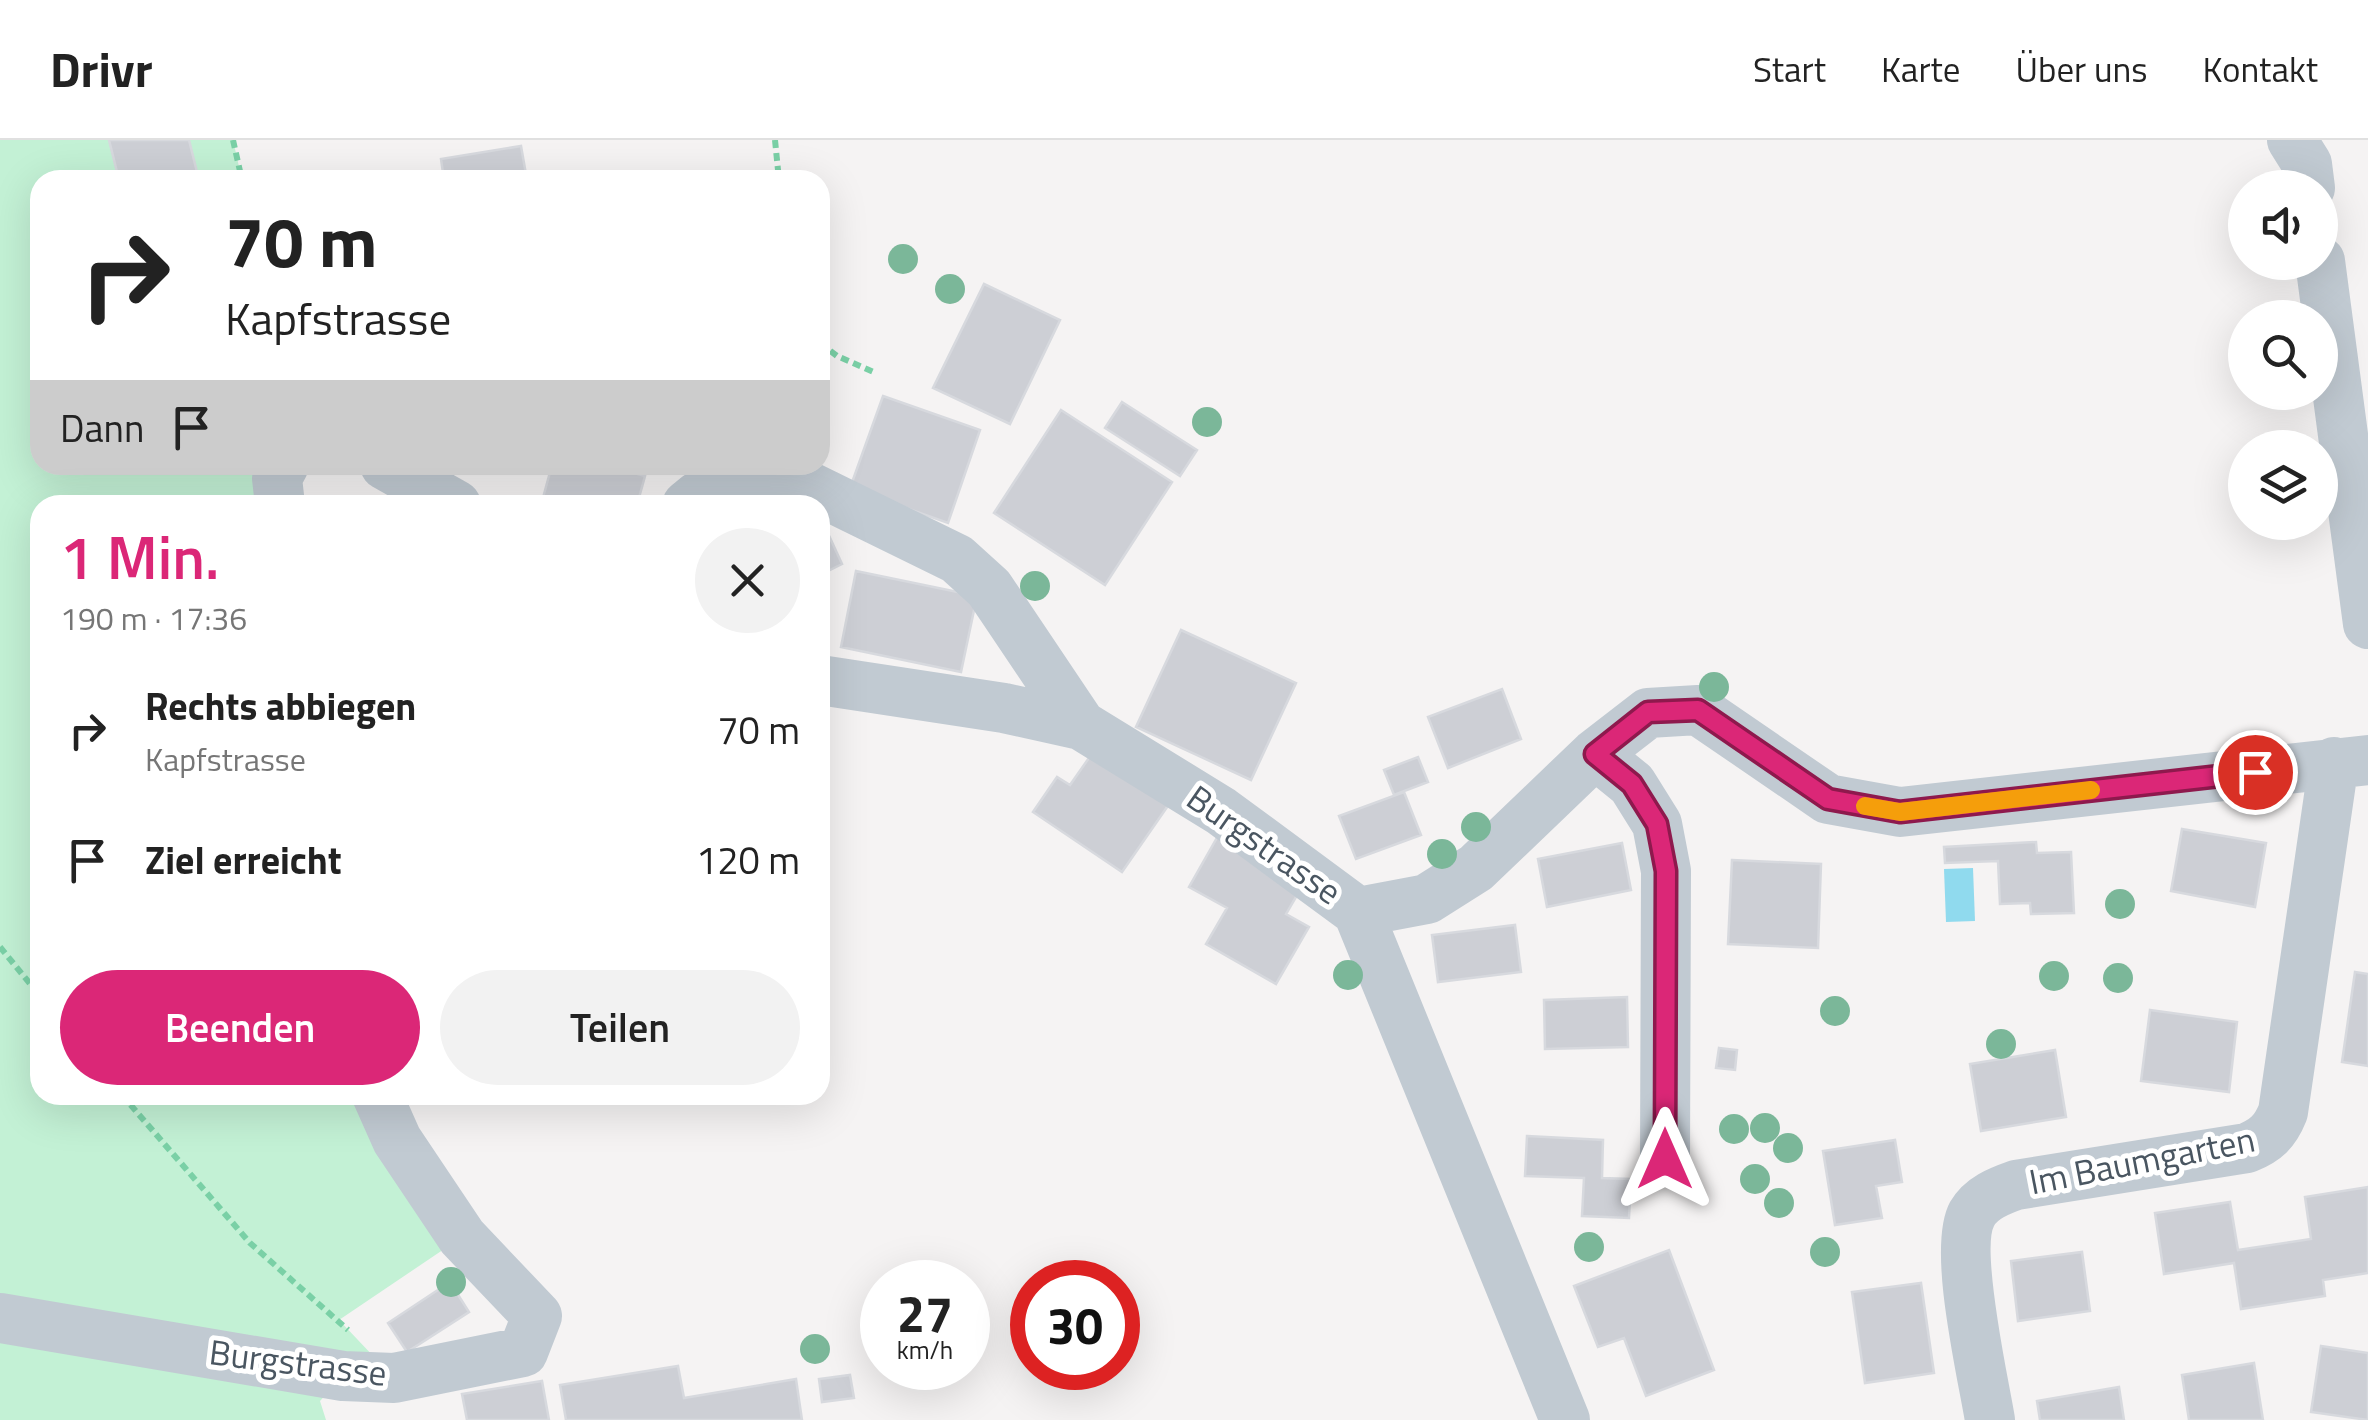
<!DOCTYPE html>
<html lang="de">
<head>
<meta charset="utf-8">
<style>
	:root { --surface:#fff; --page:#f2f2f2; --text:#222; --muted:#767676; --line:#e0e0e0; --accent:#db2777 }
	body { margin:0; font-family:"Titillium Web",sans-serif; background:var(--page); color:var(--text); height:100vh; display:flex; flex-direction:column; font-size:38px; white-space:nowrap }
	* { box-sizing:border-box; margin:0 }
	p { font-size:32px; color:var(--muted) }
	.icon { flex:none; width:55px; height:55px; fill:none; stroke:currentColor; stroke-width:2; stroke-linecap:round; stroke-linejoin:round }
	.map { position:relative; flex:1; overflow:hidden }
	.sheet { position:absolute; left:30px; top:355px; width:800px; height:610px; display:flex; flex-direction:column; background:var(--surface); border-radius:30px; box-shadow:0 10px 40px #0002 }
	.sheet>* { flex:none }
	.banner { position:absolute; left:30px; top:30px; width:800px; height:305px; border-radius:30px; box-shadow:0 10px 40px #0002; background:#fff; color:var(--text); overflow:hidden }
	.controls { position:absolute; left:2228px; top:30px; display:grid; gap:20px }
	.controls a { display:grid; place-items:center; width:110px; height:110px; border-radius:50%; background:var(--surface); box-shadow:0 10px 40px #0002; font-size:50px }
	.speed { position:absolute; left:860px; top:1120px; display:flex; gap:20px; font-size:50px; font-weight:700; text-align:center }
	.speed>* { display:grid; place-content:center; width:130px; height:130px; border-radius:50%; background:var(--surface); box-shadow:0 10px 40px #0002; line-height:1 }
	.speed small { font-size:25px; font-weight:400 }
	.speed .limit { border:15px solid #d22; background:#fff; color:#111 }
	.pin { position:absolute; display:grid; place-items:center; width:85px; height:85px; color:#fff; margin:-42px; border:5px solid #fff; border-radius:50%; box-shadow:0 2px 10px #0007 }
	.me { position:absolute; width:110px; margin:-55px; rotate:0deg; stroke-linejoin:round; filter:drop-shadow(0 0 8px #0008) }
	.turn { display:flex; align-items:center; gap:35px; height:210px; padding:0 30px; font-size:45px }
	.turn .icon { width:130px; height:130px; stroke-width:2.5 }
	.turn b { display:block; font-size:70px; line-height:85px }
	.then { display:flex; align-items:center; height:95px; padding:0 30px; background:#0003; gap:20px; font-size:38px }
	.round { display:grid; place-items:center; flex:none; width:105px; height:105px; border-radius:52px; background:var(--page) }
	.head { display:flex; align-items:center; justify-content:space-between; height:170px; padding:0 30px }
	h1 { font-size:60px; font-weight:600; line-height:75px; color:var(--accent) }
	.primary-button { display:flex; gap:20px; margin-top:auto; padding:20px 30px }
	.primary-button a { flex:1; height:115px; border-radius:60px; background:var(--accent); color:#fff; font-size:40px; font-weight:600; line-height:115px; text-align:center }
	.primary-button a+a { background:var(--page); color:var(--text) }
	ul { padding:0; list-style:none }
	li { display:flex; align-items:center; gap:30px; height:130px; padding:0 30px }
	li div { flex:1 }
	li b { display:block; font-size:38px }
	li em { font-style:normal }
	header { display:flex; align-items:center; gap:60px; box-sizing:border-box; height:140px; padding:0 50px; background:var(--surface); border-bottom:2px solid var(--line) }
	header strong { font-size:48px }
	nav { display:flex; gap:55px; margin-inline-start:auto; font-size:35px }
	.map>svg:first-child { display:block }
	.green { fill:#c3f1d5 }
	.water { fill:#90daee }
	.building { fill:#cdcfd5; stroke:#d7d9de; stroke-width:2.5 }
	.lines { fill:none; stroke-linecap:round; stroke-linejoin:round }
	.path { stroke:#7ad0a6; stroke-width:6; stroke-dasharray:8 5; stroke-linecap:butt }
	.minor { stroke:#c1cad2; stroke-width:50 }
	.tree { fill:#7bb799 }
	.route-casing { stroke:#8e194d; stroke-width:25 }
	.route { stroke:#db2777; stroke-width:18 }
	.slow { stroke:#f59e0b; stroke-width:18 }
	.labels { text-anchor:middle; stroke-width:10; stroke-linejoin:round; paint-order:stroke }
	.street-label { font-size:35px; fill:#4a5661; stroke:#fff }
</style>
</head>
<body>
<header>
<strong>Drivr</strong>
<nav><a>Start</a><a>Karte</a><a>Über uns</a><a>Kontakt</a></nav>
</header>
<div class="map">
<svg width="2368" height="1280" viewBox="0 0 2368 1280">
	<rect width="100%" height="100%" fill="#f5f3f3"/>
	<path class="green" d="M0,0H233L242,40H40V325H284L280,365H40V955H376L462,1097L339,1180L394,1238L343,1236L320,1261L326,1280H0Z"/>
	<path class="water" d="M1973,728L1975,781L1946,782L1944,729Z"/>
	<path class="building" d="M109,0H189L199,40H119Z
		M521,6L527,40H444L441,19Z
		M984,144L1060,180L1010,284L933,248Z
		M883,256L980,290L948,383L850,348Z
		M1122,262L1197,310L1180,336L1105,288Z
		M1061,270L1172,342L1105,445L994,373Z
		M552,325H605L645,336L637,365H541Z
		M820,376L842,424L820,435Z
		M856,431L977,456L961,532L841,507Z
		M1181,490L1296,543L1251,640L1136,587Z
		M1502,549L1521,599L1448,628L1428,577Z
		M1098,605L1174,657L1122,732L1033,672L1057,637L1070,645Z
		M1418,617L1428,642L1394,655L1384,630Z
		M1404,652L1421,695L1356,719L1339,676Z
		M2182,689L2266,703L2255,767L2171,751Z
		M1218,696L1303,745L1286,774L1309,787L1276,844L1206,804L1227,768L1189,747Z
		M2036,702L2037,713L2071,712L2074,773L2031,774L2030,763L2000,764L1998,721L1945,723L1944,707Z
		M1622,703L1631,750L1547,767L1538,719Z
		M1732,720L1821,724L1818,808L1728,804Z
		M1515,785L1521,832L1438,842L1432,795Z
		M2355,832L2368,834V926L2342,922Z
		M1627,857L1628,907L1545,909L1544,860Z
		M2150,870L2237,882L2229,952L2141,941Z
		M1719,908L1737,910L1735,930L1716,928Z
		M2055,910L2066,977L1981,991L1970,924Z
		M1527,996L1603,1000L1602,1038L1631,1039L1629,1078L1582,1076L1584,1038L1525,1036Z
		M1895,1000L1902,1042L1876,1046L1882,1078L1835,1085L1823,1011Z
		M2368,1047V1133L2323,1140L2325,1156L2241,1169L2234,1123L2164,1134L2155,1073L2230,1062L2238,1110L2311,1099L2305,1057Z
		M1669,1110L1714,1230L1646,1256L1624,1198L1598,1207L1574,1146Z
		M2082,1112L2090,1171L2018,1181L2011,1121Z
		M450,1142L469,1172L407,1212L388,1183Z
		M1921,1143L1934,1233L1865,1243L1852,1152Z
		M2321,1206L2368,1213V1280L2311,1272Z
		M2254,1223L2263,1280H2189L2182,1235Z
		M678,1226L684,1258L796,1239L802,1280H566L560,1245Z
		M850,1235L854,1258L822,1262L819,1239Z
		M542,1241L549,1280H467L462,1254Z
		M2119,1247L2124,1280H2040L2037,1261Z"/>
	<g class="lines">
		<path class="path" d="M233,0L242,40
			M775,0L779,40
			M820,203L837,216L876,233
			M0,807L40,856
			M122,955L250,1103L348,1190"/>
		<path class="minor" d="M2292,0L2307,24L2310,48
			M2320,121L2368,484
			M385,325L456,365
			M280,365L277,338L284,325
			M687,365L698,356L758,343L806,345L957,419L989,448L1081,585
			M820,540L1004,568L1081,585L1221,671L1358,772L1565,1280
			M1595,614L1632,644L1657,684L1666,731L1665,1019
			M1358,772L1427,759L1476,728L1595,614L1648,573L1698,570L1828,659L1900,672L2368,620
			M0,1178L343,1236L394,1238L523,1212L537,1176L462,1097L397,1000L377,955
			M1990,1280C1983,1237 1953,1109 1972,1074C1981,1058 1999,1051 2016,1045L2247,1008C2266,1000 2275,992 2283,972L2334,622"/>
	</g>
	<g class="tree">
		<circle cx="903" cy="119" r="15"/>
		<circle cx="950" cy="149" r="15"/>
		<circle cx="1207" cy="282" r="15"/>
		<circle cx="1035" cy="446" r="15"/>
		<circle cx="1714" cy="547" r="15"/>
		<circle cx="1476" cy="687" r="15"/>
		<circle cx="1442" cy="714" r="15"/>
		<circle cx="2120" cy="764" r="15"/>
		<circle cx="1348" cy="835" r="15"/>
		<circle cx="2054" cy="836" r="15"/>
		<circle cx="2118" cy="838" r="15"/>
		<circle cx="1835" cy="871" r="15"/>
		<circle cx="2001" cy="904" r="15"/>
		<circle cx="1765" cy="988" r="15"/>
		<circle cx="1734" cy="989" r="15"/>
		<circle cx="1788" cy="1008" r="15"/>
		<circle cx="1755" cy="1039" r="15"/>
		<circle cx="1779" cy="1063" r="15"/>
		<circle cx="1589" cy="1107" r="15"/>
		<circle cx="1825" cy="1112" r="15"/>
		<circle cx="451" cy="1142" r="15"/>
		<circle cx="815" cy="1209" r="15"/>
	</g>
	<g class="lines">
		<defs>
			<path id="route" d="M1665,1019L1666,731L1657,684L1632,644L1595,614L1648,572L1698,570L1828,659L1900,672L2255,632"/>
		</defs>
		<use href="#route" class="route-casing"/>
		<use href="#route" class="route"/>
		<path class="slow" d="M1865,666L1900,672L2091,650"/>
	</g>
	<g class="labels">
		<g class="street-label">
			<text transform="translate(1264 705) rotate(35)" y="12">Burgstrasse</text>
			<text transform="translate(2142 1021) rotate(-11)" y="12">Im Baumgarten</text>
			<text transform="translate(298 1223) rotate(7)" y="12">Burgstrasse</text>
		</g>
	</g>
</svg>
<div class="controls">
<a><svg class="icon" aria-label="sound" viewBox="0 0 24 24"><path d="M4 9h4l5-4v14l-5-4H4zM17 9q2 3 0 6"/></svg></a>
<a><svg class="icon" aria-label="search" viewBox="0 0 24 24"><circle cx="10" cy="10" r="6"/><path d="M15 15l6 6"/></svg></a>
<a><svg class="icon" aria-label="layers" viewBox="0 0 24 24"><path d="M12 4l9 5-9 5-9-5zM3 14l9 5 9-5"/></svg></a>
</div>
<div class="speed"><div>27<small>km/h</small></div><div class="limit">30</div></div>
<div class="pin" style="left:2255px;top:632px;background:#d93025"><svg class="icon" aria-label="arrive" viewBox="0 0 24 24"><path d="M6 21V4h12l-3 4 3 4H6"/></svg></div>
<svg class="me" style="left:1665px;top:1019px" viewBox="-20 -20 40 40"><path d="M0-17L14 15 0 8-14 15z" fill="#db2777" stroke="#fff" stroke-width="4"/></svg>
<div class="banner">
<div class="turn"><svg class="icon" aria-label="right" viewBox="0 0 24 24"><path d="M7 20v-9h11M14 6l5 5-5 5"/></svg><div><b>70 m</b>Kapfstrasse</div></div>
<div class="then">Dann<svg class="icon" aria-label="arrive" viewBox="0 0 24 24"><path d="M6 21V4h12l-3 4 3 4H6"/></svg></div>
</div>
<section class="sheet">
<div class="head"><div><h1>1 Min.</h1><p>190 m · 17:36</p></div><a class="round"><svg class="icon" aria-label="close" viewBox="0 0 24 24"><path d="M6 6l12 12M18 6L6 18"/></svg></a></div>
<ul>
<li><svg class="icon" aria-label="right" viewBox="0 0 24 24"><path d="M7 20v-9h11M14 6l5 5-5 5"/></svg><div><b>Rechts abbiegen</b><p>Kapfstrasse</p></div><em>70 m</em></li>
<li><svg class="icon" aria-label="arrive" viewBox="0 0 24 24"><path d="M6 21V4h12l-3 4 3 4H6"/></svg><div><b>Ziel erreicht</b></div><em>120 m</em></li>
</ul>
<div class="primary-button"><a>Beenden</a><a>Teilen</a></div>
</section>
</div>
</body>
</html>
